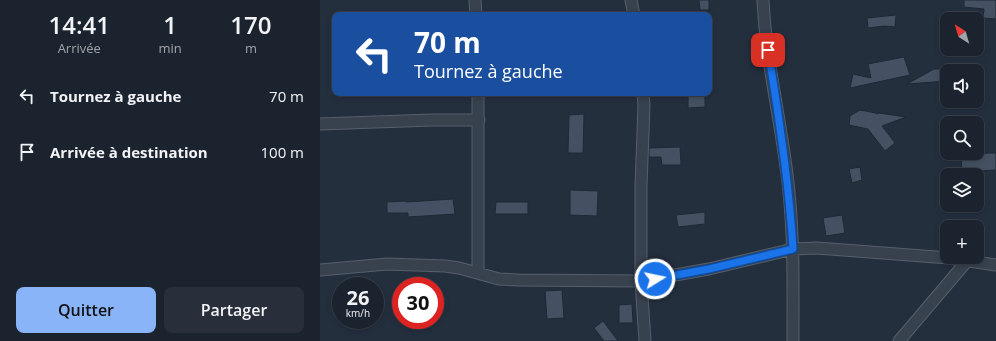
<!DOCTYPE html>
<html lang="fr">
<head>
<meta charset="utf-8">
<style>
	:root { --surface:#1b232e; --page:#282f3a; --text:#f1f3f6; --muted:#a0a4aa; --line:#39404a; --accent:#8ab4f8 }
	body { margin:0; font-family:"Open Sans",sans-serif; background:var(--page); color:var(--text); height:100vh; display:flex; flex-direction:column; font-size:15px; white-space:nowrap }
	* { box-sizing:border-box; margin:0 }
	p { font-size:13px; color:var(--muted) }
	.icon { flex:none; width:22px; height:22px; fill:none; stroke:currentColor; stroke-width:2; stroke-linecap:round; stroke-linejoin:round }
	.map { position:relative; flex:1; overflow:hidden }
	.drawer { display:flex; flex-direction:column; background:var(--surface); width:320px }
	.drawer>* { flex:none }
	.hud { position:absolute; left:12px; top:12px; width:380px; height:84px; border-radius:8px; box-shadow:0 2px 6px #0003,0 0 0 1px var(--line); background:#1a4fa0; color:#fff; overflow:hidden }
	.needle { width:26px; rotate:323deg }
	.tools { position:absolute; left:620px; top:12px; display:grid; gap:8px }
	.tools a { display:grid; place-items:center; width:44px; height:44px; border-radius:8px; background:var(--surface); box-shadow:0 2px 6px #0003,0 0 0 1px var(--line); font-size:20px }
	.speed { position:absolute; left:12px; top:277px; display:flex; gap:8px; font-size:20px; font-weight:700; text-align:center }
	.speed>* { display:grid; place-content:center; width:52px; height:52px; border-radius:50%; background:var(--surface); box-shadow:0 2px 6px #0003,0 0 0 1px var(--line); line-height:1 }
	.speed small { font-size:10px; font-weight:400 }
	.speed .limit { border:6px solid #d22; background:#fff; color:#111 }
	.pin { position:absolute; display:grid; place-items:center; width:34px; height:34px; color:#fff; margin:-17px; border-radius:8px; box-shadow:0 2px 6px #0006 }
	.me { position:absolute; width:44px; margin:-22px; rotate:80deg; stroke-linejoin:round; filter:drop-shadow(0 0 3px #0008) }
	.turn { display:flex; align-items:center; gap:14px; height:84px; padding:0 16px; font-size:18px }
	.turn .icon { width:52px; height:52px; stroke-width:2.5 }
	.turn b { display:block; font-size:28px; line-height:34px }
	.eta { display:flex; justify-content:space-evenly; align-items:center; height:68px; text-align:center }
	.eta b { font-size:24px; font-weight:600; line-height:28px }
	.action { display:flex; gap:8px; margin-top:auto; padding:8px 16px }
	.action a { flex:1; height:46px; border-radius:8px; background:var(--accent); color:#111; font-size:16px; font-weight:600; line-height:46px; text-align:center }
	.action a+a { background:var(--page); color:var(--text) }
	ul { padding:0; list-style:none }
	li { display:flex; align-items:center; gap:12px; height:56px; padding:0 16px }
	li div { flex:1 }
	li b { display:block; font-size:15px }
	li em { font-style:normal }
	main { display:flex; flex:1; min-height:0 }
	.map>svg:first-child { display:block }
	.building { fill:#455162; stroke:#1f2835 }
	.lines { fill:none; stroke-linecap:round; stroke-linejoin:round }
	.street-casing { stroke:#565f6c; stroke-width:13 }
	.street { stroke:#38414e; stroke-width:11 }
	.route-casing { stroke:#114b97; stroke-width:10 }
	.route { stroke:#1a73e8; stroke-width:7 }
</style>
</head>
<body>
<main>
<section class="drawer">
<div class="eta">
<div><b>14:41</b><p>Arrivée</p></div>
<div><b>1</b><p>min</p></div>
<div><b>170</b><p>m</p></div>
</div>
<ul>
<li><svg class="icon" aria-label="left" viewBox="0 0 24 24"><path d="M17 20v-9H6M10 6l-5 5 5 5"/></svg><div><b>Tournez à gauche</b></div><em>70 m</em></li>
<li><svg class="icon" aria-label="arrive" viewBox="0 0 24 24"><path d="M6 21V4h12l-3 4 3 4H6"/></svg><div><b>Arrivée à destination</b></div><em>100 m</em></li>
</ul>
<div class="action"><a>Quitter</a><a>Partager</a></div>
</section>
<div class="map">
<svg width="676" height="341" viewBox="0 0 676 341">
	<rect width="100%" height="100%" fill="#242f3e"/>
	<path class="building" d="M379,0H389V10H380Z
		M644,0H676V19L663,18L664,9L644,7Z
		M576,15L575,27L564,26L548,28L547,18Z
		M584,57L590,75L530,88L533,74L551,78L548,64Z
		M614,69H627V81L587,84Z
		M368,93H385V107L368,108Z
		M540,110L556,113L557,114L559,113L586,117L562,126L575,143L565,151L548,129L529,125L530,116Z
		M264,114L263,153H248L249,115Z
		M360,147L361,165H342L341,157H329V148Z
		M668,153H676V170L642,172L641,155Z
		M540,167L542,180L532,183L529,169Z
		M250,190L278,191L277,216L250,215Z
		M133,199L135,214L88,217V213H67V202L86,201V202Z
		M176,202H208V214H175Z
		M385,212V224L358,227L356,215Z
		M522,215L525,233L506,236L503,218Z
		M242,290L244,318L227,319L225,291Z
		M312,304L313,323H299V305Z
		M283,321L298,341H284L274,328Z"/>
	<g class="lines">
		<defs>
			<path id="street" d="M155,0L156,15
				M311,0L314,15
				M443,0C446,65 463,128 469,192C474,242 473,291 473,341
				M323,93L324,105L321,186V281L325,341
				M0,124L112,120H159
				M0,270L67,264L125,266L139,268L179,279L198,280L321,281L389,269L473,249L497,248L629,258L676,265
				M158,273V93
				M579,341L647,261"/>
		</defs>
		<use href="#street" class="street-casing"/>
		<use href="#street" class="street"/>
	</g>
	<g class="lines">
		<defs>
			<path id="route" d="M335,279L389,269L473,249C469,182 459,116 448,50"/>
		</defs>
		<use href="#route" class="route-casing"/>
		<use href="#route" class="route"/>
	</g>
</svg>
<div class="tools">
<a><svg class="needle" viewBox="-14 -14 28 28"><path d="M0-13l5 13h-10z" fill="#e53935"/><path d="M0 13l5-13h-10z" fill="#a0a4aa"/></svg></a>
<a><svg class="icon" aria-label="sound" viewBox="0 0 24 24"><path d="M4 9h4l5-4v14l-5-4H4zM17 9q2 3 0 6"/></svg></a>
<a><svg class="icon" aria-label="search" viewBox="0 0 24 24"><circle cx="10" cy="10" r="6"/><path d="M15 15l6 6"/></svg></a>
<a><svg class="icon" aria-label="layers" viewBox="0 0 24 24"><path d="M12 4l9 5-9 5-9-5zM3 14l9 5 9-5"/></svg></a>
<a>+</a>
</div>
<div class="speed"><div>26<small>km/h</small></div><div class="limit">30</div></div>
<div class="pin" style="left:448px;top:50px;background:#d93025"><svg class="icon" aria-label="arrive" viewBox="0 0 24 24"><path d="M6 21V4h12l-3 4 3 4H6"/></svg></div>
<svg class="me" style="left:335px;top:279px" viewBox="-20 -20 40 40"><circle r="17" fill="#1a73e8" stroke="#fff" stroke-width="3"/><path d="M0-11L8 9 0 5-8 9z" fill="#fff"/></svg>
<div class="hud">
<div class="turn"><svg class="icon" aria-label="left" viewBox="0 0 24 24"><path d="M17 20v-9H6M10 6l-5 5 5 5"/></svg><div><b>70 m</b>Tournez à gauche</div></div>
</div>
</div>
</main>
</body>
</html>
